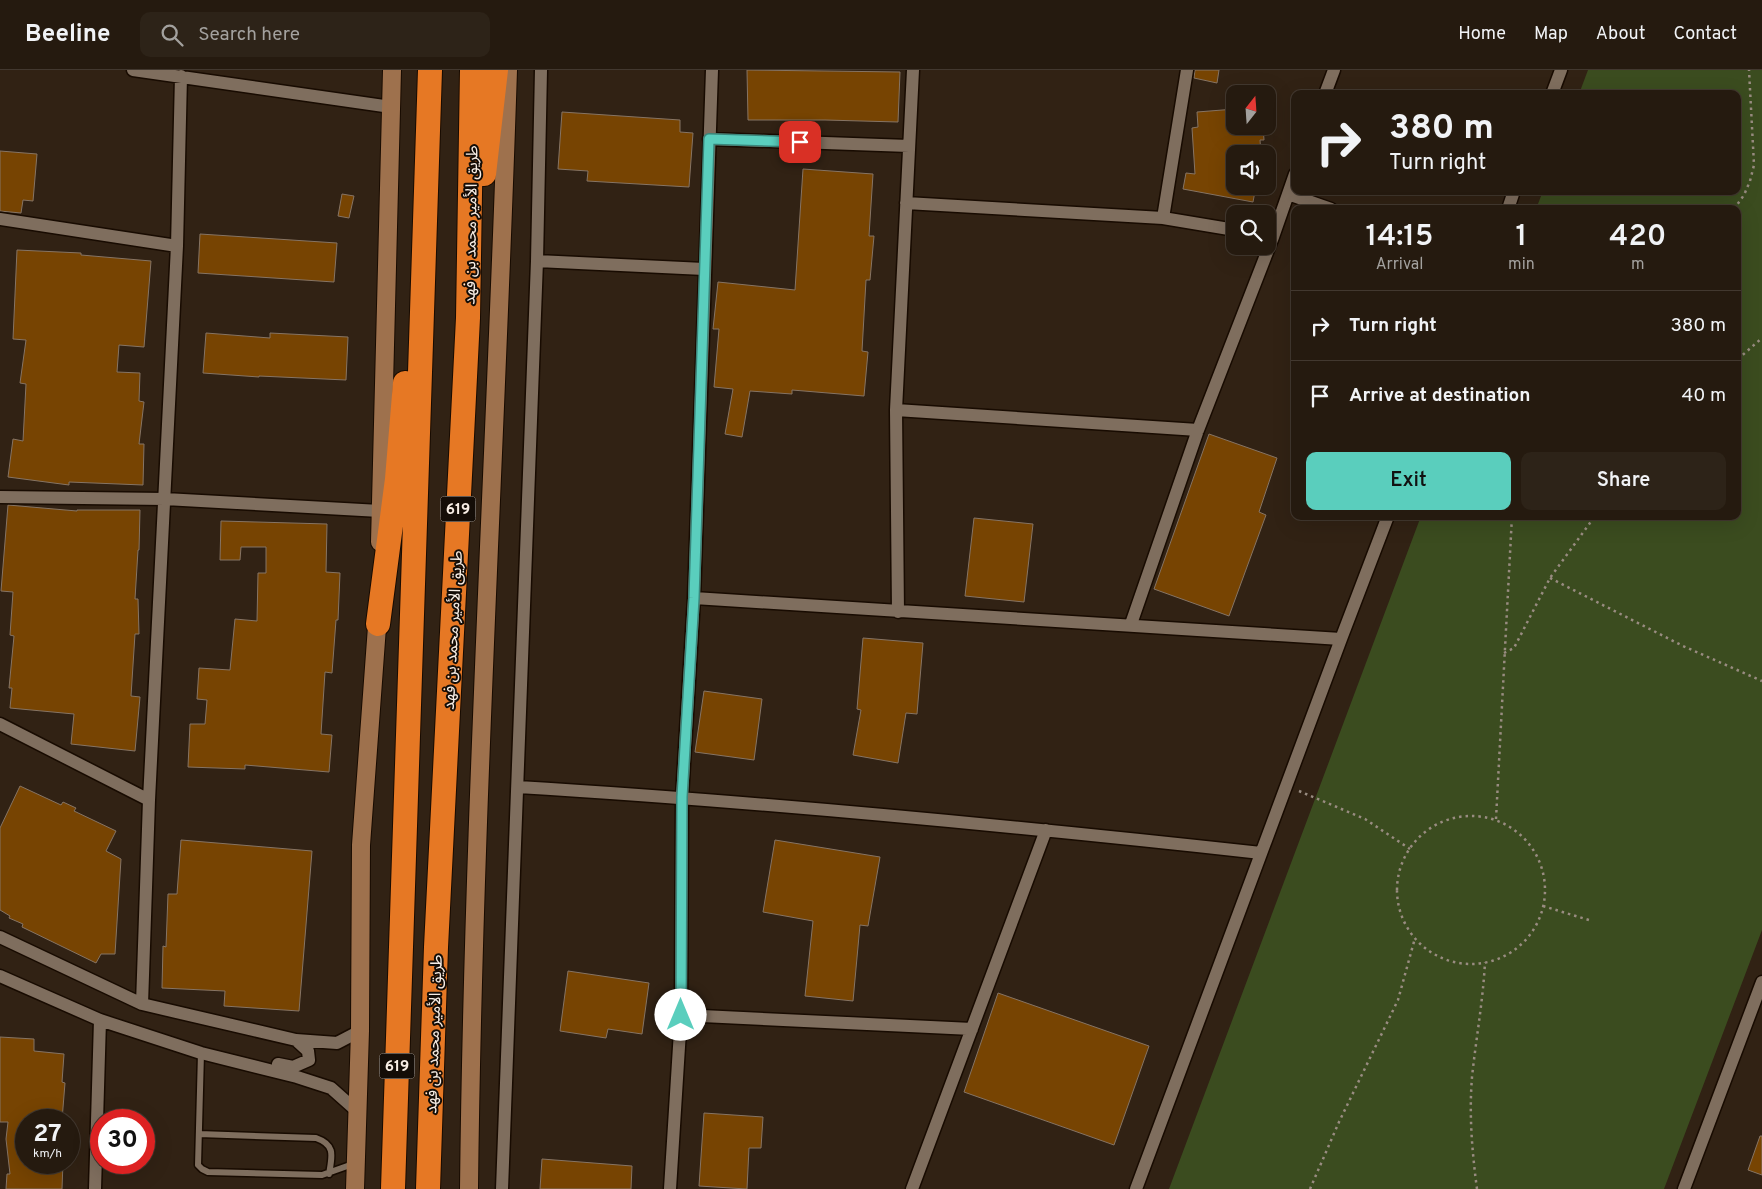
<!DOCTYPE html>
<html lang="en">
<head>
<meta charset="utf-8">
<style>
	:root { --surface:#251a0f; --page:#2d2318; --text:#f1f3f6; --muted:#a3a19e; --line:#42382f; --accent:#5acebd }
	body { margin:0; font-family:Overpass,"Noto Sans Arabic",sans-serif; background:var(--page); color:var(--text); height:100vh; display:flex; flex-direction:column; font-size:19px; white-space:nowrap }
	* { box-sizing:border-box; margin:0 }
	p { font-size:16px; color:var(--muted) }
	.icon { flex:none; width:28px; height:28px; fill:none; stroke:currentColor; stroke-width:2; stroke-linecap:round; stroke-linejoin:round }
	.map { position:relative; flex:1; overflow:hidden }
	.sheet { position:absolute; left:1291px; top:135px; width:450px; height:315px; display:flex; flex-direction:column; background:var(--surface); border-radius:10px; box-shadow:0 5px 20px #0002,0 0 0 1px var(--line) }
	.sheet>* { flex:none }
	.top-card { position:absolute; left:1291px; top:20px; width:450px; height:105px; border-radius:10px; box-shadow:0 5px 20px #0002,0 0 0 1px var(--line); background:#251a0f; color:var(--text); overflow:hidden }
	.needle { width:32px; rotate:17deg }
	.fabs { position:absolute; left:1226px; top:15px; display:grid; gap:10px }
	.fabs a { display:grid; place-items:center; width:50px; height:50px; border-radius:10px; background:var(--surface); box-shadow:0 5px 20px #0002,0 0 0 1px var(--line); font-size:25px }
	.speed { position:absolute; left:15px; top:1039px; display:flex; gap:10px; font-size:25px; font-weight:700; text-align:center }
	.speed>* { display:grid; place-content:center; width:65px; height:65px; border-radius:50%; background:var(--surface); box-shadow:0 5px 20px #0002,0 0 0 1px var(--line); line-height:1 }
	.speed small { font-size:12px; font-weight:400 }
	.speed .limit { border:8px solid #d22; background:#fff; color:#111 }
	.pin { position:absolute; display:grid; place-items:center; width:42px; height:42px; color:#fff; margin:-21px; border-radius:10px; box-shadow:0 2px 8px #0006 }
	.me { position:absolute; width:55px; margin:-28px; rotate:0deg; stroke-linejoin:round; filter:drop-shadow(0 0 4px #0008) }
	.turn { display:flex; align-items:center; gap:18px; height:105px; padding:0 15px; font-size:22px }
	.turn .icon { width:65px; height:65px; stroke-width:2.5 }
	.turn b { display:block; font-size:35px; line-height:42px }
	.eta { display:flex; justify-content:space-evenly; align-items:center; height:85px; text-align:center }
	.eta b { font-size:30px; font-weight:600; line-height:35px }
	.action { display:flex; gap:10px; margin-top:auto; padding:10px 15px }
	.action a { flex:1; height:58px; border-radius:10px; background:var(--accent); color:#111; font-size:20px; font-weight:600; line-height:58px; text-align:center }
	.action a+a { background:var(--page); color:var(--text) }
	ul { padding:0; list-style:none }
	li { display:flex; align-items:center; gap:15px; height:70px; padding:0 15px; border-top:1px solid var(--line) }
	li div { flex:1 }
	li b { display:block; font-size:19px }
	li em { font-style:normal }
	header { display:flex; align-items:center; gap:30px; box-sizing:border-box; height:70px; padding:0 25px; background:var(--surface); border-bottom:1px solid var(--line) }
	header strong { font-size:24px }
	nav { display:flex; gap:28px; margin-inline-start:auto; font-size:18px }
	.search { width:350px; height:45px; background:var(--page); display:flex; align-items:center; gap:12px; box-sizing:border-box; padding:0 18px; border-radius:10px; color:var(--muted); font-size:19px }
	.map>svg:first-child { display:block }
	.green { fill:#3b4c1f }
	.building { fill:#774402; stroke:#867464 }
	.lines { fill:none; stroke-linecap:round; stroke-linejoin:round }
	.service-casing { stroke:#180b01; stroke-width:9 }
	.minor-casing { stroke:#180b01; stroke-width:15 }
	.secondary-casing { stroke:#180b01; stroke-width:20 }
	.motorway-casing { stroke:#180b01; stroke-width:26 }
	.path { stroke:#998c81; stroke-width:2.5; stroke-dasharray:2.5 4; stroke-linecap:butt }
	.service { stroke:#7f6e5e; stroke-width:6 }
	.minor { stroke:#7f6e5e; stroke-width:12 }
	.secondary { stroke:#9e714d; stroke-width:18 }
	.motorway { stroke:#e67824; stroke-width:24 }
	.route-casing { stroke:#3a867b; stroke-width:12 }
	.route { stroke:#5acebd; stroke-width:9 }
	.labels { text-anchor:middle; stroke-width:4; stroke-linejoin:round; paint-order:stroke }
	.shield { fill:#140d07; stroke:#b3aaa2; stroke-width:1 }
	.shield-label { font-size:15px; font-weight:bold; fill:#f7ede4 }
	.street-label { font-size:16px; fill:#f7ede4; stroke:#140d07 }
</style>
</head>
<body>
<header>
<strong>Beeline</strong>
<div class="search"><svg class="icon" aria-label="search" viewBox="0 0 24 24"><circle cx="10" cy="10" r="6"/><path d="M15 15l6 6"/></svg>Search here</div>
<nav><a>Home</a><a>Map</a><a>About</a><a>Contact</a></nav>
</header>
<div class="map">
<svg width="1762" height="1119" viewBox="0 0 1762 1119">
	<rect width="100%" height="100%" fill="#312214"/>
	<path class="green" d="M1588,0H1762V860L1664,1119H1169L1421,446H1738V139H1536L1543,121H1738V24H1579Z"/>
	<path class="building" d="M747,0L900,2L898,52L825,50H748Z
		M1195,0H1219L1217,13L1194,8Z
		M1235,39V56H1263L1264,70H1260L1261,84H1235V116H1256L1253,132L1183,119L1186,103L1195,104L1192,58L1198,57L1197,42Z
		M562,42L680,50V62L693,63L689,117L587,111L588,101L558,99Z
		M0,81L37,84L33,131L23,130L21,143L0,141Z
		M803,99L873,104L869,166H874L870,210H866L862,281L868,282L864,326L792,320V324L750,321L742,367L725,364L733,319L714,317L719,259H713L718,212L795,220Z
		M342,124L354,126L349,148L338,146Z
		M200,164L337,173L334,212L198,203Z
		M17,180L81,183V185L151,191L144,277L119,275L117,302L140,303L139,331L144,332L139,374H144L143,415L69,412V415L8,407L13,369L23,371L26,314L20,313L26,270L13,269Z
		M206,263L270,268V263L348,267L346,310L259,306V307L203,303Z
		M1209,364L1277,388L1259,442L1266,445L1229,546L1154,519Z
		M8,435L77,441V440H140L139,480H138L135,529H138L139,564H135L131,626L140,627L135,681L71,674L74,644L10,638L12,618H9L14,566L10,565L13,522L1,521Z
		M974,448L1033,454L1024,532L965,526Z
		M221,451L327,454L326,502L340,503L338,550H336L332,603L325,602L321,664L332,665L329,702L245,695V699L188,697L190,654H205L207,630L197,629L199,598L230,600L235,549L257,551L258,503H266V477H241L240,490H220Z
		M863,568L923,573L917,644L906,643L898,693L853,685L861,640L857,639Z
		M704,621L762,629L754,690L695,682Z
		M20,716L61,735L63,732L76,738L74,741L116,761L106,781L121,789L115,884H101L96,893L22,857L23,854L9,848L10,846L0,840V758Z
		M181,770L312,781L299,941L224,936L225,921L162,918L163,876L166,877L168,824H177Z
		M775,770L880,787L868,856L860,855L853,931L805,926L813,851L763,842Z
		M568,901L649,913L642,964L608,959L606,968L560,961Z
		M998,923L1149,976L1114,1075L964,1022Z
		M0,967L34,969V981L64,984L62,1012L65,1013L62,1050H26V1092H63L62,1119H6L7,1104H10L6,1069L8,1052H0Z
		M704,1043L763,1047L761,1078H749L747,1119L699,1116Z
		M1760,1066H1762V1105L1748,1100Z
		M542,1089L632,1096L631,1119H540Z"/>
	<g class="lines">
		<defs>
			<path id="service" d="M201,983L198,1095L202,1099L208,1102L322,1105L353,1094
				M199,1064L316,1068C336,1075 332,1086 329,1104"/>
			<path id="minor" d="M133,0L391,37
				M1325,24L1334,0
				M1552,24L1561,0
				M709,69L909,76
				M1288,124L1331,139
				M906,133L1163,148L1235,160
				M1508,139L1514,121
				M1163,148L1187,0
				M0,149L177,176
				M537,191L704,199
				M896,340L1198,360
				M0,427L165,429L380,441
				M694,528C909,543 1125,554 1341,569
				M898,542L896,340L913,0
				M1131,554L1198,360L1273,167L1295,104
				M0,654L149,730
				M518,717C766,732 1014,756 1261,783
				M0,867L142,934L296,970L337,973L360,961
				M0,906L100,950L201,983L297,1007L331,1018L358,1042
				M142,934L149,730L177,176L181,6
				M681,945L972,959
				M278,994L293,997L309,990L308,981L296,970
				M95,1119L100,950
				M502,1119L537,191L541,0
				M670,1119L681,945L682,727L694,528L712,0
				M912,1119L1046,760
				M1136,1119L1341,569L1388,446
				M1684,1119L1762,912"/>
			<path id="secondary" d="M380,472L392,0
				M355,1119L360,961L361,775L378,543
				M469,1119C473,746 496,373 508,0"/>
			<path id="motorway" d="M484,104L496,0
				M378,554L397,409L405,313
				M393,1119L430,0
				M428,1119L436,877L468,248L472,0"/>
		</defs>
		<use href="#service" class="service-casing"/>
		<use href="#minor" class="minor-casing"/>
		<use href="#secondary" class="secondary-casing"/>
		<use href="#motorway" class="motorway-casing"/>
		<path class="path" d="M1734,139L1744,125L1750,111L1754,95L1749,0
			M1738,289L1762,268
			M1550,508L1683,576L1762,611
			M1504,583L1514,578L1550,508L1595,446
			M1299,721L1365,749L1410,779
			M1397 820a74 74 0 1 1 148 0a74 74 0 1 1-148 0Z
			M1496,749L1512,446
			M1543,836L1592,851
			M1310,1119L1339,1052L1398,930L1415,868
			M1477,1119C1472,1081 1469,1045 1472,1007C1476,969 1483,931 1485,892"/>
		<use href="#service" class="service"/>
		<use href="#minor" class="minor"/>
		<use href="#secondary" class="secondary"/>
		<use href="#motorway" class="motorway"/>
	</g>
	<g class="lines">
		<defs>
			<path id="route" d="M681,945L682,727L694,528L709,69L800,72"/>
		</defs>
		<use href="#route" class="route-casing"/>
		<use href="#route" class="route"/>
	</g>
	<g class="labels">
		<g class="shield">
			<rect x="440.5" y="426.5" width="35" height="25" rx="4"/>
			<rect x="379.5" y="983.5" width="35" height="25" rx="4"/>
		</g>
		<g class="shield-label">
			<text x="458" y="444">619</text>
			<text x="397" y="1001">619</text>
		</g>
		<g class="street-label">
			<text transform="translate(470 155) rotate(-89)" y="6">طريق الأمير محمد بن فهد</text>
			<text transform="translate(452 560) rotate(-87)" y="6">طريق الأمير محمد بن فهد</text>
			<text transform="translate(433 964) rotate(-88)" y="6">طريق الأمير محمد بن فهد</text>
		</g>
	</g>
</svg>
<div class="fabs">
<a><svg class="needle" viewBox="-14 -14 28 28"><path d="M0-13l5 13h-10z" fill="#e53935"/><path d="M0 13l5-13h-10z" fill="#a3a19e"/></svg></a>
<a><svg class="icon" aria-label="sound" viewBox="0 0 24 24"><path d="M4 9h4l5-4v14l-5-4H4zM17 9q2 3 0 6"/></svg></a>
<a><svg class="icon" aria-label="search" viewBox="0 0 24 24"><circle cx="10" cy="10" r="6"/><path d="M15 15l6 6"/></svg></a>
</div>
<div class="speed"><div>27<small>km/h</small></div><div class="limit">30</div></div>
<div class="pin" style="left:800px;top:72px;background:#d93025"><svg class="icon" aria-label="arrive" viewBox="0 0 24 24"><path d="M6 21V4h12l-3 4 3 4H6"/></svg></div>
<svg class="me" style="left:681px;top:945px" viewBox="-20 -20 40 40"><circle r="19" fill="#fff"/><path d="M0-13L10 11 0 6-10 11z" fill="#5acebd"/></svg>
<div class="top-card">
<div class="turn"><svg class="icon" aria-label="right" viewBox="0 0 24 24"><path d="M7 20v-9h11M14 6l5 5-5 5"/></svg><div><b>380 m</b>Turn right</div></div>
</div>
<section class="sheet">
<div class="eta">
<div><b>14:15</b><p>Arrival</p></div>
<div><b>1</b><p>min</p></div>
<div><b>420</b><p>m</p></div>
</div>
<ul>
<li><svg class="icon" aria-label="right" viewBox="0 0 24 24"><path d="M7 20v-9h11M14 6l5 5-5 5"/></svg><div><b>Turn right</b></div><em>380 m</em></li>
<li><svg class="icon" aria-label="arrive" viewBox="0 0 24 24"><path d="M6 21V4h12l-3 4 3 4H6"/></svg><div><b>Arrive at destination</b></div><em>40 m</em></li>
</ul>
<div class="action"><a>Exit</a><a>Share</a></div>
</section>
</div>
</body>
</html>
